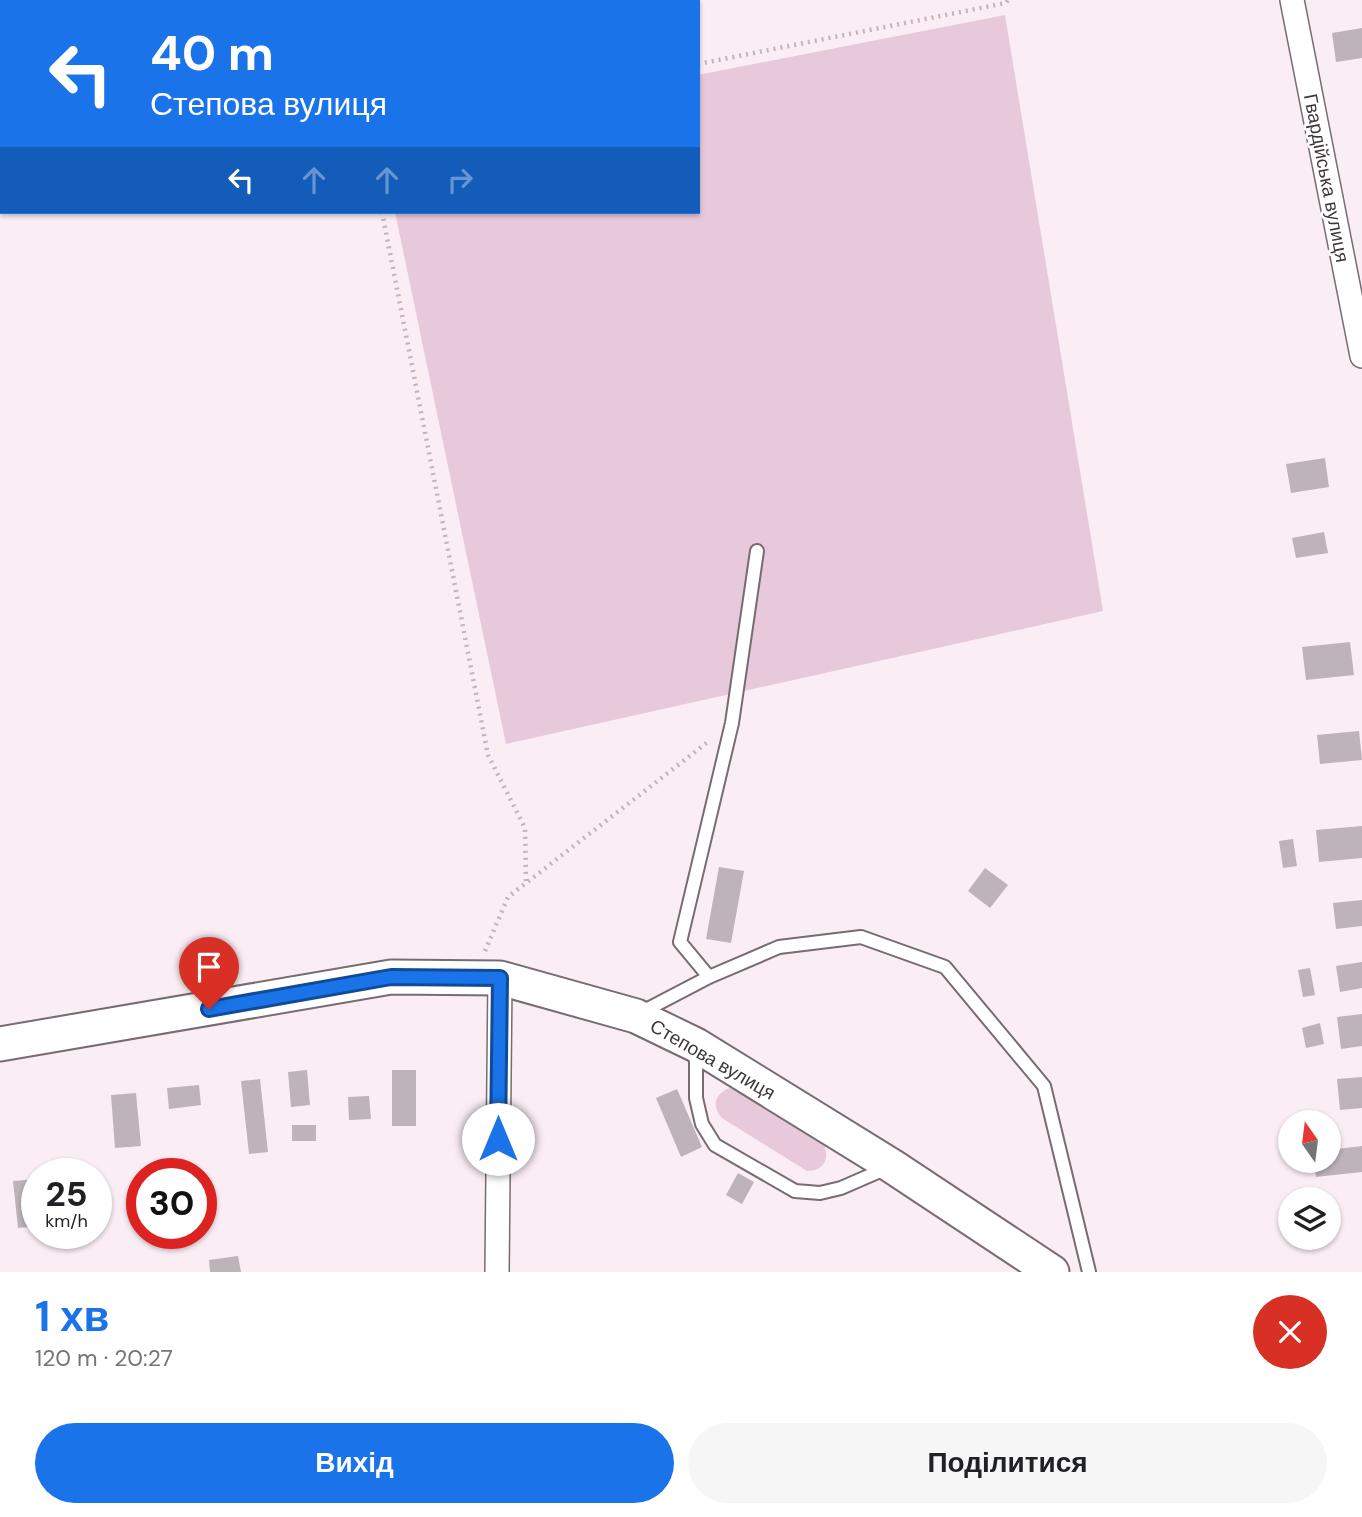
<!DOCTYPE html>
<html lang="uk">
<head>
<meta charset="utf-8">
<style>
	:root { --surface:#fff; --page:#f6f6f6; --text:#202124; --muted:#757577; --accent:#1a73e8 }
	body { margin:0; font-family:"DM Sans",sans-serif; background:var(--page); color:var(--text); height:100vh; display:flex; flex-direction:column; font-size:26px; white-space:nowrap }
	* { box-sizing:border-box; margin:0 }
	p { font-size:23px; color:var(--muted) }
	.icon { flex:none; width:38px; height:38px; fill:none; stroke:currentColor; stroke-width:2; stroke-linecap:round; stroke-linejoin:round }
	.map { position:relative; height:1272px; overflow:hidden }
	.details { display:flex; flex-direction:column; background:var(--surface); flex:1 }
	.details>* { flex:none }
	.banner { position:absolute; left:0px; top:0px; width:700px; height:214px; box-shadow:0 2px 5px #0004; background:#1a73e8; color:#fff; overflow:hidden }
	.needle { width:46px; rotate:346deg }
	.controls { position:absolute; left:1278px; top:1110px; display:grid; gap:14px }
	.controls a { display:grid; place-items:center; width:63px; height:63px; border-radius:50%; background:var(--surface); box-shadow:0 2px 5px #0004; font-size:35px }
	.speed { position:absolute; left:21px; top:1158px; display:flex; gap:14px; font-size:35px; font-weight:700; text-align:center }
	.speed>* { display:grid; place-content:center; width:91px; height:91px; border-radius:50%; background:var(--surface); box-shadow:0 2px 5px #0004; line-height:1 }
	.speed small { font-size:18px; font-weight:400 }
	.speed .limit { border:10px solid #d22; background:#fff; color:#111 }
	.pin { position:absolute; display:grid; place-items:center; width:60px; height:60px; color:#fff; margin:-72px -30px; border-radius:50% 50% 50% 0; rotate:-45deg; box-shadow:0 0 7px #0007 }
	.pin .icon { rotate:45deg }
	.me { position:absolute; width:77px; margin:-38px; rotate:0deg; stroke-linejoin:round; filter:drop-shadow(0 0 5px #0008) }
	.turn { display:flex; align-items:center; gap:24px; height:147px; padding:0 35px; font-size:32px }
	.turn .icon { width:91px; height:91px; stroke-width:2.5 }
	.turn b { display:block; font-size:49px; line-height:60px }
	.lanes { display:flex; align-items:center; height:66px; padding:0 35px; background:#0003; justify-content:center; gap:35px; direction:ltr }
	.lanes .off { opacity:.35 }
	.round { display:grid; place-items:center; flex:none; width:74px; height:74px; border-radius:37px; background:var(--page) }
	.overview { display:flex; align-items:center; justify-content:space-between; height:119px; padding:0 35px }
	h1 { font-size:42px; font-weight:700; line-height:52px; color:var(--accent) }
	.primary-button { display:flex; gap:14px; margin-top:auto; padding:14px 35px }
	.primary-button a { flex:1; height:80px; border-radius:42px; background:var(--accent); color:#fff; font-size:28px; font-weight:700; line-height:80px; text-align:center }
	.primary-button a+a { background:var(--page); color:var(--text) }
	.map>svg:first-child { display:block }
	.green { fill:#e7c9db }
	.building { fill:#bfb3ba }
	.lines { fill:none; stroke-linecap:round; stroke-linejoin:round }
	.lane-casing { stroke:#776c72; stroke-width:16 }
	.street-casing { stroke:#776c72; stroke-width:26 }
	.secondary-casing { stroke:#776c72; stroke-width:37 }
	.path { stroke:#bfb5ba; stroke-width:4.5; stroke-dasharray:2 5; stroke-linecap:butt }
	.lane { stroke:#fff; stroke-width:12 }
	.street { stroke:#fff; stroke-width:23 }
	.secondary { stroke:#fff; stroke-width:33 }
	.route-casing { stroke:#114b97; stroke-width:18 }
	.route { stroke:#1a73e8; stroke-width:12 }
	.labels { text-anchor:middle; stroke-width:5; stroke-linejoin:round; paint-order:stroke }
	.street-label { font-size:19px; fill:#3d383b; stroke:#fff }
</style>
</head>
<body>
<div class="map">
<svg width="1362" height="1272" viewBox="0 0 1362 1272">
	<rect width="100%" height="100%" fill="#faedf4"/>
	<path class="green" d="M1005,15L1103,611L506,744L395,212H698V75Z
		M729,1088L741,1090L824,1145C830,1160 823,1171 807,1171L722,1118C711,1106 715,1094 729,1088Z"/>
	<path class="building" d="M1362,28V58L1336,62L1332,33Z
		M1325,458L1329,487L1291,493L1286,464Z
		M1324,532L1328,553L1296,558L1292,538Z
		M1350,642L1354,675L1306,680L1302,647Z
		M1359,731L1362,760L1320,764L1317,735Z
		M1362,826V858L1319,862L1316,830Z
		M1293,839L1297,866L1283,868L1279,841Z
		M719,867L744,871L731,943L706,939Z
		M985,868L1008,885L990,908L968,891Z
		M1362,900V926L1336,929L1333,903Z
		M1362,962V988L1340,992L1336,966Z
		M1310,968L1315,995L1303,997L1298,970Z
		M1362,1014V1046L1341,1049L1337,1017Z
		M1320,1023L1324,1044L1306,1048L1302,1028Z
		M307,1070L310,1105L291,1107L288,1072Z
		M392,1070H416V1126H392Z
		M1362,1077V1108L1340,1110L1337,1079Z
		M260,1079L268,1152L249,1154L241,1081Z
		M199,1085L201,1105L169,1109L167,1088Z
		M677,1089L702,1147L681,1157L656,1098Z
		M136,1093L141,1146L115,1148L111,1095Z
		M369,1096L371,1119L349,1120L348,1097Z
		M292,1125H316V1141H292Z
		M1362,1146V1172L1316,1177L1314,1160H1328V1150Z
		M738,1173L754,1182L742,1204L726,1195Z
		M37,1179V1226L18,1228L13,1181Z
		M238,1256L241,1272H210L209,1260Z"/>
	<g class="lines">
		<defs>
			<path id="lane" d="M709,977L680,942L732,723L757,551
				M640,1013L709,977L779,947L861,937L945,967L1044,1086L1089,1272
				M696,1049V1098L702,1124L715,1145L795,1191L820,1193L841,1188L887,1168"/>
			<path id="street" d="M1292,0L1362,356
				M497,1272L500,978"/>
			<path id="secondary" d="M0,1044L391,977L500,978L636,1016L696,1045L892,1166L1052,1272"/>
		</defs>
		<use href="#lane" class="lane-casing"/>
		<use href="#street" class="street-casing"/>
		<use href="#secondary" class="secondary-casing"/>
		<path class="path" d="M698,64L1006,3L1008,0
			M382,212L488,755L525,828L526,883
			M485,951L508,897L709,741"/>
		<use href="#lane" class="lane"/>
		<use href="#street" class="street"/>
		<use href="#secondary" class="secondary"/>
	</g>
	<g class="lines">
		<defs>
			<path id="route" d="M209,1009L391,977L500,978L498,1139"/>
		</defs>
		<use href="#route" class="route-casing"/>
		<use href="#route" class="route"/>
	</g>
	<g class="labels">
		<g class="street-label">
			<text transform="translate(1327 178) rotate(79)" y="7">Гвардійська вулиця</text>
			<text transform="translate(713 1059) rotate(30)" y="7">Степова вулиця</text>
		</g>
	</g>
</svg>
<div class="controls">
<a><svg class="needle" viewBox="-14 -14 28 28"><path d="M0-13l5 13h-10z" fill="#e53935"/><path d="M0 13l5-13h-10z" fill="#757577"/></svg></a>
<a><svg class="icon" aria-label="layers" viewBox="0 0 24 24"><path d="M12 4l9 5-9 5-9-5zM3 14l9 5 9-5"/></svg></a>
</div>
<div class="speed"><div>25<small>km/h</small></div><div class="limit">30</div></div>
<div class="pin" style="left:209px;top:1009px;background:#d93025"><svg class="icon" aria-label="arrive" viewBox="0 0 24 24"><path d="M6 21V4h12l-3 4 3 4H6"/></svg></div>
<svg class="me" style="left:498px;top:1139px" viewBox="-20 -20 40 40"><circle r="19" fill="#fff"/><path d="M0-13L10 11 0 6-10 11z" fill="#1a73e8"/></svg>
<div class="banner">
<div class="turn"><svg class="icon" aria-label="left" viewBox="0 0 24 24"><path d="M17 20v-9H6M10 6l-5 5 5 5"/></svg><div><b>40 m</b>Степова вулиця</div></div>
<div class="lanes"><svg class="icon" aria-label="left" viewBox="0 0 24 24"><path d="M17 20v-9H6M10 6l-5 5 5 5"/></svg><svg class="icon off" aria-label="ahead" viewBox="0 0 24 24"><path d="M12 20V5M6 11l6-6 6 6"/></svg><svg class="icon off" aria-label="ahead" viewBox="0 0 24 24"><path d="M12 20V5M6 11l6-6 6 6"/></svg><svg class="icon off" aria-label="right" viewBox="0 0 24 24"><path d="M7 20v-9h11M14 6l5 5-5 5"/></svg></div>
</div>
</div>
<section class="details">
<div class="overview"><div><h1>1 хв</h1><p>120 m · 20:27</p></div><a class="round" style="background:#d93025;color:#fff"><svg class="icon" aria-label="close" viewBox="0 0 24 24"><path d="M6 6l12 12M18 6L6 18"/></svg></a></div>
<div class="primary-button"><a>Вихід</a><a>Поділитися</a></div>
</section>
</body>
</html>
